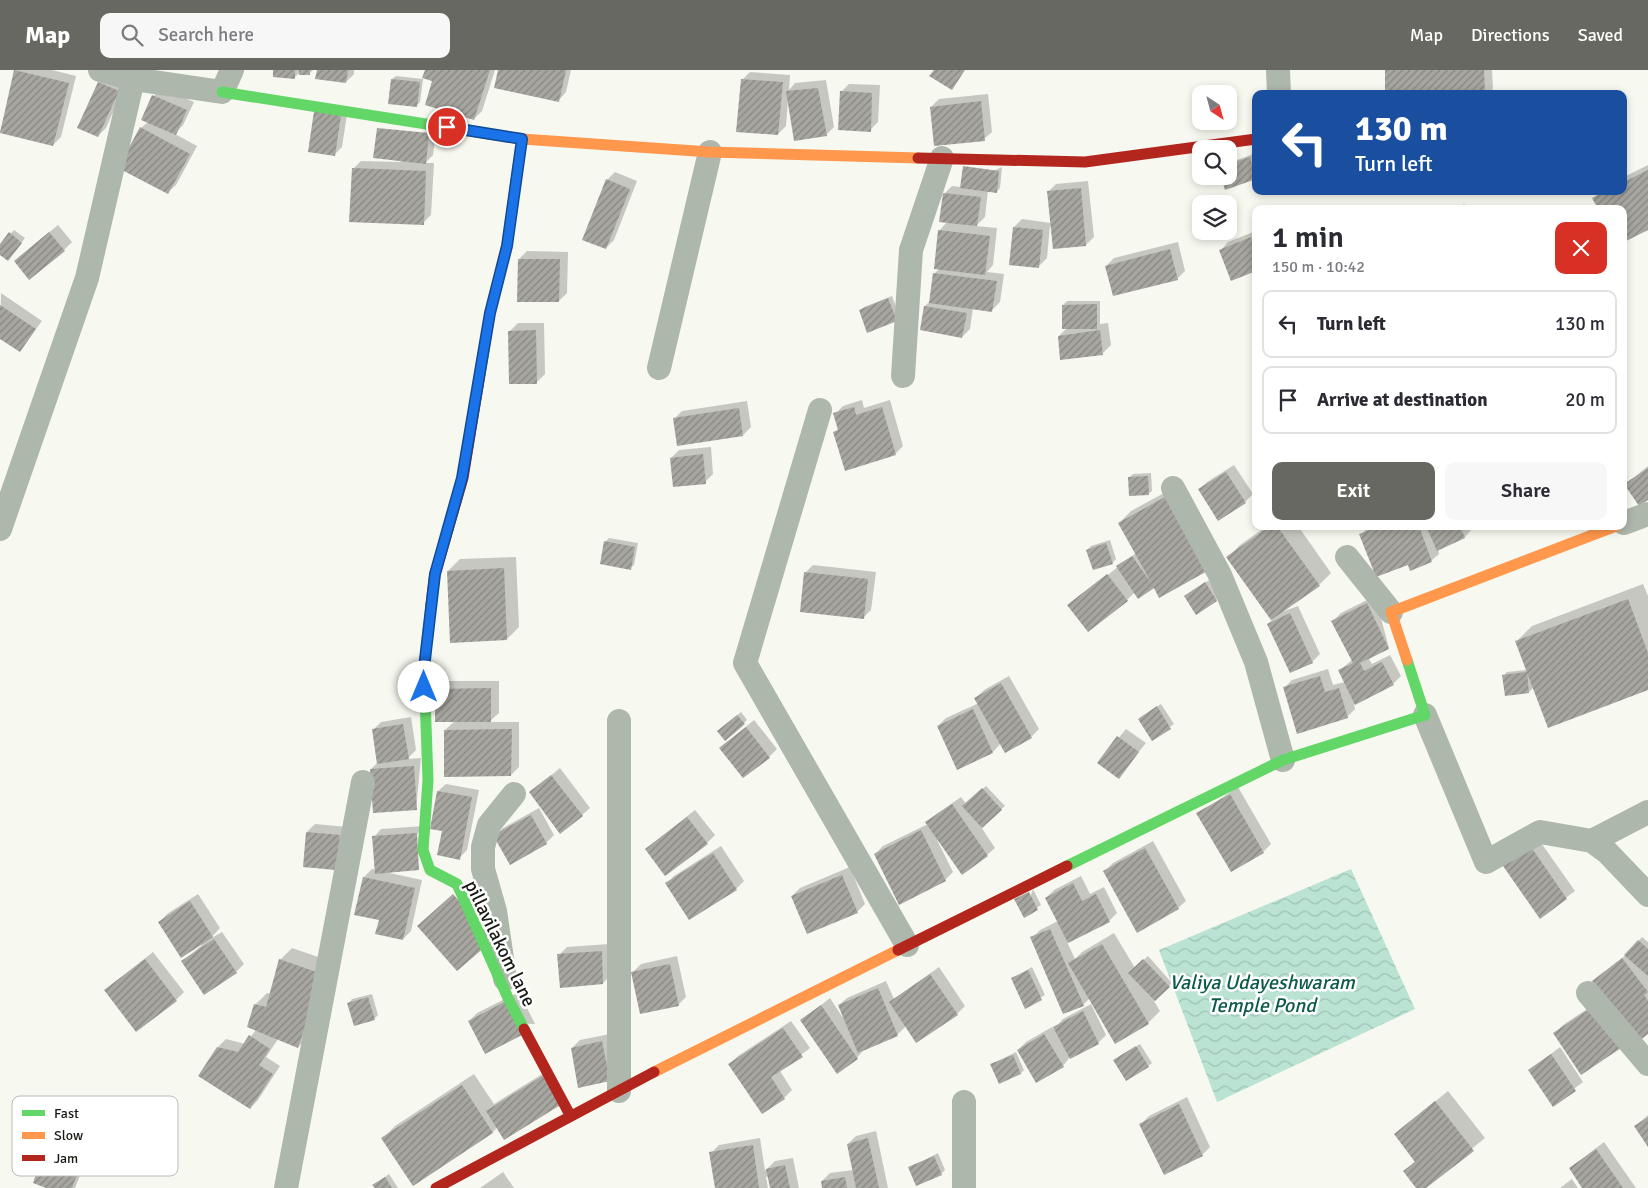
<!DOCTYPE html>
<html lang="en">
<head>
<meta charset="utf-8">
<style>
	:root { --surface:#fff; --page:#f7f7f7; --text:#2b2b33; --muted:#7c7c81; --line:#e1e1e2; --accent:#676861 }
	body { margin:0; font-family:Signika,sans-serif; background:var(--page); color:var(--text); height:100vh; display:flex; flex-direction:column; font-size:19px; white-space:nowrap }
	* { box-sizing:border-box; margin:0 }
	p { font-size:16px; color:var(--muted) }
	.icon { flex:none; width:28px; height:28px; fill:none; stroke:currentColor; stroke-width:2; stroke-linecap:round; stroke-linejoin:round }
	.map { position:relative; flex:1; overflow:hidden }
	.panel { position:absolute; left:1252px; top:135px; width:375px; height:325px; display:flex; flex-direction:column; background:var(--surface); border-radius:10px; box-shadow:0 2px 8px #0003 }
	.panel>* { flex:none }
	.top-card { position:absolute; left:1252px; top:20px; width:375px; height:105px; border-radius:10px; box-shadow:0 2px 8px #0003; background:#1a4fa0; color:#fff; overflow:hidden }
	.needle { width:32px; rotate:144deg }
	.tools { position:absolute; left:1192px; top:15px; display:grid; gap:10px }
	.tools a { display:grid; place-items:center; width:45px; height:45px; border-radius:10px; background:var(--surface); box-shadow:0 2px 8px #0003; font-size:25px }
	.pin { position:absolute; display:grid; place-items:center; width:42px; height:42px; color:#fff; margin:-21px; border:2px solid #fff; border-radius:50%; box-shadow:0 1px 5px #0007 }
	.me { position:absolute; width:55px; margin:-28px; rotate:0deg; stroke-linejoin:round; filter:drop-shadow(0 0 4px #0008) }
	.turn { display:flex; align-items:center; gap:18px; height:105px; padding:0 20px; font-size:22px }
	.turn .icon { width:65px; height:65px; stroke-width:2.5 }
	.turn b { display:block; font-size:35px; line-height:42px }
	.round { display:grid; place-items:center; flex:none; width:52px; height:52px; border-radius:10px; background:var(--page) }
	.overview { display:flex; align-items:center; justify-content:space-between; height:85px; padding:0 20px }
	h1 { font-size:30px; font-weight:600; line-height:38px }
	.button { display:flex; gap:10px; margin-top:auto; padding:10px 20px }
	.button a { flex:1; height:58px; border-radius:10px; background:var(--accent); color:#fff; font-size:20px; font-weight:600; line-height:58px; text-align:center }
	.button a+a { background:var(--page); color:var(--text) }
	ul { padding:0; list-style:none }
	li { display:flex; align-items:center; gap:15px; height:68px; margin:0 10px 8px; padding:0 10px; border:2px solid var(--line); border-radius:10px }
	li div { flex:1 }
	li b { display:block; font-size:19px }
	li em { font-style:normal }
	header { display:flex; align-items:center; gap:30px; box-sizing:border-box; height:70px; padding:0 25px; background:var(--accent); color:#fff }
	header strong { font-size:24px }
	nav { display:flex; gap:28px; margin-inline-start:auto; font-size:18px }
	.search { width:350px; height:45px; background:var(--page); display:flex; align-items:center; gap:12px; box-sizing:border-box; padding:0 18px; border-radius:10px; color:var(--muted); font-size:19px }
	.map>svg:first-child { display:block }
	.water { fill:url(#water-waves) }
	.shadow { fill:#0003 }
	.building { fill:url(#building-hatch) }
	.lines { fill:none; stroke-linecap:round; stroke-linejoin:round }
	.street { stroke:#aeb7ac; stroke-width:24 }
	.fast { stroke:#63d668; stroke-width:11 }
	.slow { stroke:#ff974d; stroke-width:11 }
	.jam { stroke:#b3261e; stroke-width:11 }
	.route-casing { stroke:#114b97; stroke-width:12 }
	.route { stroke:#1a73e8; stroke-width:9 }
	.labels { text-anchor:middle; stroke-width:5; stroke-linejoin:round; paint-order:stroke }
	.street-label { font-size:19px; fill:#191a14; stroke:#fff }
	.water-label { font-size:20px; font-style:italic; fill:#0d5b4a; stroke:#fff }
	.key { fill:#fff; stroke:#babab8; stroke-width:1 }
	.key-label { font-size:14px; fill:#191a14 }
</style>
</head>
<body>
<header>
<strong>Map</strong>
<div class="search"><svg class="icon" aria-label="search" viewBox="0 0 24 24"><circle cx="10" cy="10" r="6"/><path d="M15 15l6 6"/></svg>Search here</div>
<nav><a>Map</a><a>Directions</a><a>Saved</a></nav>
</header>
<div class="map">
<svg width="1648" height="1118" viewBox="0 0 1648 1118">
	<defs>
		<pattern id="water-waves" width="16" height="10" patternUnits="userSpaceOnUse" patternTransform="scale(1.25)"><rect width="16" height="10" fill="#bae3d4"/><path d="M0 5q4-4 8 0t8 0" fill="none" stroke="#9fc2b5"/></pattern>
		<pattern id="building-hatch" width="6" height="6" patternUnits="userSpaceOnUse" patternTransform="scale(1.25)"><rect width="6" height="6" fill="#a7a6a0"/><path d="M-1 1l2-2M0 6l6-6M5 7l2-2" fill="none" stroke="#878681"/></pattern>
	</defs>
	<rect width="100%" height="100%" fill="#f7f9f0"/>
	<path class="water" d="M1351,799L1415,939L1217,1032L1159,880Z"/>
	<path class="shadow" d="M16,0H52L76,6L61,67L53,75L0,62Z
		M274,0H313L309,4H298L294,8Z
		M318,0H354V4L346,12Z
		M426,0H495L482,41L474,49Z
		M500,0H571L566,22L559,30Z
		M1386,0H1492L1493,19L1488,24H1387Z
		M750,2L790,5L789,20L795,13L826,10L834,57L826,65L788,30L786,56L778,64L742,10Z
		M107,5L126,13L106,58L98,66L99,13Z
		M396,6L423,9L420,32L416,36L392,9Z
		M849,14L880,15L878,52L870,60L841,22Z
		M161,18L194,32L183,55L175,64L197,76L176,115L168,122L141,58L148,52L143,50L154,26Z
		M988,24L992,62L984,69L931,37L939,29Z
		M348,38L342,77L334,85L309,81Z
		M437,56L433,85L425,93H434L431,145L423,153L353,99L361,91L400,92Z
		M1253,84L1256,93V108L1226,119L1229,93Z
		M1648,95V159L1624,171V139L1594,128L1601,121H1624V107Z
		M1002,97L1000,118L996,122L988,120L985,147L976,156L997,158L993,195L987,202L1004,204L1000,232L992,240L973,238L970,259L962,267L921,259L925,236L930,231L934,204L939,199V161L947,152L944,124L952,116L961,117Z
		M615,102L637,111L614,170L606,178L607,110Z
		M1088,111L1094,167L1086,175L1050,155L1047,188L1039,196L1014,157L1022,149L1051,153L1048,122L1056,114Z
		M1328,121H1337L1330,125Z
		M1464,134L1468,139H1458Z
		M58,155L72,172L64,180L23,184Z
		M14,160L25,168L11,186L0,184V176Z
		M1256,161V200L1232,210L1221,180L1228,172Z
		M1178,172L1185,201L1177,209L1106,196L1114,188Z
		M527,181L568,182L567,223L559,231L519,189Z
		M1,223L42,251L20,280L0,267Z
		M892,226L900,247L860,241L864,237Z
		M1067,231H1100V254L1108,253L1111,275L1103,283L1059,266L1067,258L1063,235Z
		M518,253H544L545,304L537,312L510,261Z
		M862,330L864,338L890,330L903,376L895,384L835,362L839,358L835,344L843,336Z
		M747,331L751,357L743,365L675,348L682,341Z
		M711,377L713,404L705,412L671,388L679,380Z
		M1234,395L1253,424L1245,432L1199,420L1207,412Z
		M1648,396V428L1626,414Z
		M1151,403L1152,421L1148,424L1130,407L1133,404Z
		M1177,416L1154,515L1135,522L1127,530L1069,535L1136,483L1119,453L1131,441Z
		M1267,456H1298L1331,503L1319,515L1279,543L1298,536L1320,584L1312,592L1268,554L1272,550L1228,487L1240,475Z
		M1369,456H1471L1472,459L1465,467L1438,479L1439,484L1431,491L1361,465Z
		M609,468L638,473L634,495L630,498L601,493L606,471Z
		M1110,470L1116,489L1112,493L1087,480L1091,476Z
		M516,487L519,557L507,569L448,501L460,489Z
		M813,495L876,502L871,540L863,548L805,503Z
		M1209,510L1220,527L1197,544L1189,523Z
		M1643,514L1648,526V619L1534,617L1529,622L1503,606L1507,602L1527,600L1517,571L1532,556Z
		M1375,526L1389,578L1369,589L1372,594L1390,585L1401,606L1393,614L1354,634L1355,639L1347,647L1284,618L1292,610L1328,599L1333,615L1345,612L1339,601L1352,590L1333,551L1341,543Z
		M1009,606L1039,659L1031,667L1001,673L993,682L958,698L938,656L946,648L979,633L976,628L984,620Z
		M444,611H499V643L489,652H519V697L511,705L445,660L455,651L437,619Z
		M1161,634L1174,654L1152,669L1139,649Z
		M741,642L747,650L744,653L722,658Z
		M411,647L416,680L407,689L421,688L416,739L371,699L378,692L373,660L381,652Z
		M754,650L777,679L769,687L720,678Z
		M1126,659L1146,673L1118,708L1098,693Z
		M560,698L590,738L582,745L530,723Z
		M446,714L479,720L467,780L459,788L444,760L438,721Z
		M986,716L1005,736L981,757L995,778L987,785L937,770L953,802L945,810L875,784L883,776L928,754L935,745L961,727L966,734Z
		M1238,717L1271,774L1263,782L1231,801L1198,744Z
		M539,738L554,765L546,773L495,766L503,758Z
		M695,740L715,765L707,773L646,779Z
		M315,754L347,757L336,799L307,762Z
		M424,756L385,802L422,810L411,861L403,869L380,850L364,807L372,799L376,800L374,767L381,759Z
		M1537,767L1575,821L1540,847L1503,793Z
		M1153,771L1186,831L1178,838L1105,801L1113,793Z
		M721,776L744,811L736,819L667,814L674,806Z
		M850,797L865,834L857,842L792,826L800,818Z
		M1081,806L1090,824L1104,817L1117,843L1109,851L1067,872L1075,889L1082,882L1114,863L1135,898L1148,886L1172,913L1154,931L1160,941L1148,953L1090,928L1083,935L1032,868L1040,860L1058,851L1046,828L1054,820Z
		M1033,819L1041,835L1024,846Z
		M198,824L220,858L210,869L222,862L244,894L236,902L183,891L202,875L160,852L167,844Z
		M1642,867L1648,872V962L1594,911L1628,883Z
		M609,874L611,905L603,913L559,885L567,877Z
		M292,878L333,892L310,965L298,977L278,969L266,987L280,996L258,1030L250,1038L218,977L226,969L245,974L256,960L255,935L267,923L271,924L280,890Z
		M153,882L184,922L176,930L105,920Z
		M677,886L686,927L678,935L633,902L641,894Z
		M939,897L965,936L957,944L906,956L897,965L864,979L857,988L802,950L830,928L843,948L839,935L847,928L886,911L894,929Z
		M1032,897L1045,925L1025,937L1012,909Z
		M519,922L535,954L469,951L477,943Z
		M372,924L378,945L374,949L349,933L352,929Z
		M1602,929L1628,969L1555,963L1563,955Z
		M1091,934L1106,965L1098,973L1070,987L1063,996L1018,980L1026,972L1052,957L1054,959L1063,949Z
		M791,951L810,978L780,1001L792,1020L784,1028L730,994L738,986Z
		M610,964L617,1002L572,978L580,970Z
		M1140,974L1152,993L1148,996L1118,987Z
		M1560,977L1583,1012L1553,1035L1530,1000Z
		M1016,982L1024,1000L1021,1003L992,994Z
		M552,998L493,1062L413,1114L383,1068L395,1056L474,1004L494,1034Z
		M1448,1021L1485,1068L1424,1118H1418L1405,1101L1416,1090L1395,1064Z
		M1187,1027L1210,1077L1203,1084L1164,1103L1141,1054L1149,1046Z
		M1648,1045V1075L1636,1056Z
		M61,1052L96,1065L75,1118H50L54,1060Z
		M876,1061L888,1118H823L822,1111L830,1103L853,1100L848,1074L856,1066Z
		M760,1068L765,1101L775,1091L793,1088L799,1118H771L769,1106L766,1107L768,1118H716L711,1083L719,1075Z
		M1604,1072L1636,1118H1584L1570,1098Z
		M938,1083L945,1100L941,1104L910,1098Z
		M503,1102L514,1118H480Z
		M389,1104L398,1118H376L374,1115Z
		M1572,1109L1578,1118H1560Z"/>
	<path class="building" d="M14,0L69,13L53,76L0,63Z
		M273,0H295V9L273,7Z
		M299,0H310V5H299Z
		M317,0H348L346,13L315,9Z
		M425,0H490L474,50L425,35L432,11L422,8Z
		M498,0H566L559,32L494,18Z
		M934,0H965L952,20L929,6Z
		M1385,0H1484L1485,24H1385Z
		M391,9L420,12L417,37L388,34Z
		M741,9L783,12L778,65L736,62Z
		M98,12L119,21L98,67L77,58Z
		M818,18L827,66L794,71L786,21Z
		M840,21L872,23L871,62L838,60Z
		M152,25L187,40L176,65L141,50Z
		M981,31L985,71L934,76L930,37Z
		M314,41L341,45L335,86L308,82Z
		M140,57L190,84L168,124L118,98Z
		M377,58L429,63L426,94L373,88Z
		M1250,87L1256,109L1225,120L1221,106H1229V94Z
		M963,96L999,101L997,123L960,118Z
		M352,98L426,101L424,155L349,152Z
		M1648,100V160L1624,172V139H1598L1592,128L1606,121H1624V112Z
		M606,109L630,119L606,179L582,170Z
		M1081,118L1086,176L1053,179L1047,121Z
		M943,123L981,127L977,156L939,152Z
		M1013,157L1043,160L1039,198L1009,195Z
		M938,160L990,166L985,205L934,199Z
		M9,162L22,173L8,191L0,185V174Z
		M49,162L65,181L29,210L14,191Z
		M1251,167L1256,181V201L1231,211L1219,180Z
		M1170,179L1178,210L1113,226L1105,196Z
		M518,189H560L559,232H517Z
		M933,203L997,211L992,242L929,233Z
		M888,228L897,251L867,263L859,240Z
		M1097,234V259H1062V235Z
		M0,235L36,259L20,282L0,269Z
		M924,236L967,243L962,268L920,260Z
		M536,260L537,314H509L508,261Z
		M1100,260L1103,285L1060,290L1058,266Z
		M854,337L856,345L882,337L896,385L845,401L833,362L838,360L833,343Z
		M739,338L743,366L677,376L673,348Z
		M703,384L706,414L673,417L670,388Z
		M1648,398V430L1639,436L1624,414Z
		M1226,402L1246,433L1218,451L1198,419Z
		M1148,406L1149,425L1129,426L1128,407Z
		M1165,427L1211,499L1159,528L1154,518L1138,529L1116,496L1132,486L1152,514L1118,453Z
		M1270,456H1277L1320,516L1271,550L1226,487Z
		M1380,456H1419L1432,492L1410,501L1408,495L1376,507L1359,464Z
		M1426,456H1460L1465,468L1437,481Z
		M604,471L635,477L631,500L600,494Z
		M1106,473L1113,494L1093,500L1086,480Z
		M504,498L507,570L450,573L447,501Z
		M804,502L868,509L864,549L800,542Z
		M1107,504L1128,531L1088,562L1067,535Z
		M1205,512L1217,531L1196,545L1184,526Z
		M1628,529L1648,583V620L1548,658L1515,571Z
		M1367,533L1389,579L1360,593L1364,601L1382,592L1394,615L1355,635L1338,600L1353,593L1331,551Z
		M1290,543L1313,593L1290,603L1267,554Z
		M1527,602L1529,623L1505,626L1502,605Z
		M1320,606L1325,622L1339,618L1348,648L1297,664L1283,617Z
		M1001,613L1032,668L1005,683L974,628Z
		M491,618V652H435V619Z
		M1157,636L1171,659L1152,671L1138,649Z
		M973,639L993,683L957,700L937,656Z
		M737,645L745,654L725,671L717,661Z
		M403,654L409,689L377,694L372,659Z
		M746,657L770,688L743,708L719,678Z
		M512,659L511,706L444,707V660Z
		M1117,666L1139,682L1119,709L1097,693Z
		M414,696L417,740L373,743L370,699Z
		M551,705L583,746L560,764L529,722Z
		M982,718L1002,740L982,758L962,736Z
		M437,721L472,727L460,790L437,785L442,761L430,759Z
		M1230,724L1264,783L1231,802L1196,743Z
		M952,734L988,786L962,805L925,752Z
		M531,745L547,774L510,795L493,765Z
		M687,747L708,774L665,806L645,779Z
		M921,760L946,811L899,835L874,784Z
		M306,762L340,765L336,800L303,797Z
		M417,763L419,800L375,804L372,766Z
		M1529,774L1567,829L1540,849L1501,793Z
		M1145,778L1179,839L1137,863L1103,801Z
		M713,783L737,820L689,850L665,813Z
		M842,805L858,843L807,864L791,826Z
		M363,807L415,818L403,870L375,864L379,850L354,845Z
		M1073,813L1082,831L1096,824L1110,852L1068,873L1045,828Z
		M1029,822L1038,840L1024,848L1014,829Z
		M453,824L493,870L457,901L417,856Z
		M190,831L213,867L181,888L158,852Z
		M1050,859L1084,936L1063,944L1030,867Z
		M214,869L237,903L204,925L181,891Z
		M1638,870L1648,879V906L1624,885Z
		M1102,874L1149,954L1115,974L1068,893Z
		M602,881L603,914L560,918L557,884Z
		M1622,888L1648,922L1644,925L1648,931V964L1639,971L1592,911Z
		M145,889L177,931L136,962L104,920Z
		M279,889L322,904L298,978L247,957L254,934L266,937Z
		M1143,889L1170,917L1155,931L1128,903Z
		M670,894L679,936L640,944L631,902Z
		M1028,900L1042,930L1025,939L1011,908Z
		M930,904L958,945L916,973L889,932Z
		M878,918L898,966L858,983L838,935Z
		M368,927L375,950L354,956L347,933Z
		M510,929L528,962L485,984L468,951Z
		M821,935L858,989L837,1004L800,950Z
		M1594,936L1621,978L1581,1005L1553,963Z
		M1083,941L1099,974L1070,989L1053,957Z
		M783,958L803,987L771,1007L785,1029L762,1044L728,994Z
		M1044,964L1064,997L1036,1013L1017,980Z
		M249,965L270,979L259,995L273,1004L250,1039L198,1006L217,977L238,982Z
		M602,971L610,1011L578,1018L571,978Z
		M1136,976L1149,997L1126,1011L1113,990Z
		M1551,984L1576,1021L1553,1037L1528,1000Z
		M1013,985L1021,1004L999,1014L990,994Z
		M544,1005L562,1034L504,1070L486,1041Z
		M462,1015L493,1063L413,1116L381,1068Z
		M1435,1031L1474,1081L1426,1118H1416L1403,1101L1415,1092L1394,1064Z
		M1179,1034L1203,1086L1164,1105L1139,1054Z
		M1648,1047V1077L1634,1056Z
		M52,1059L89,1073L72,1118H46L33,1113Z
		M868,1068L879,1118H856L847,1074Z
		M753,1075L759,1118H715L709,1082Z
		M1596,1079L1623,1118H1582L1569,1098Z
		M934,1086L942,1105L916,1116L908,1097Z
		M785,1095L790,1118H770L766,1099Z
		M385,1107L392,1118H375L372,1115Z
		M845,1107L847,1118H822L821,1111Z"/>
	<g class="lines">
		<path class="street" d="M100,0L133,9L222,22L232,0
			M1278,0L1279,24
			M659,298L710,82
			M903,306L911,180L942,88
			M820,340L745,593L907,875
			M1173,418L1220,505L1256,592L1283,690
			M1624,453L1648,444
			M0,459L87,208L133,9
			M1347,487L1391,542
			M1425,645L1486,792L1540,762L1592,771L1607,782L1648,825
			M1592,771L1648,742
			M505,909L495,841L483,799V777L489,755L514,724
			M1588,923L1648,994
			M619,1021V651
			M286,1118L363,712
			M964,1118V1032"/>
		<path class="fast" d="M222,22L496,65
			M431,535L424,598L428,710L423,780L430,800L457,814L508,928L524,959
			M1067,796L1283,690L1425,645L1407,590"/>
		<path class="slow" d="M496,65L522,69L710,82L918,88
			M484,279L490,243L507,175L522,69
			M1407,590L1391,542L1616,456
			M654,1002L898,880"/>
		<path class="jam" d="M918,88L1085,92L1256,69
			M431,535L435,504L463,408L484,279
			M898,880L1067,796
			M524,959L570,1045
			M436,1118L654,1002"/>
	</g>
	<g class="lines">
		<defs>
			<path id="route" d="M424,617V598L435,504L462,408L490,243L507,176L522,69L447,57"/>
		</defs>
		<use href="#route" class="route-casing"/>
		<use href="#route" class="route"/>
	</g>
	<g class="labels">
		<g class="street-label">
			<text transform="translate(501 873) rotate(64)" y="7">pillavilakom lane</text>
		</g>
		<g class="water-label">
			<text x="1262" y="919">Valiya Udayeshwaram<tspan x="1262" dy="23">Temple Pond</tspan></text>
		</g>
	</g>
	<rect x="12" y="1026" width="166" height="80" rx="8" class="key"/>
	<rect x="22" y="1040" width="23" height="6" fill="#63d668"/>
	<rect x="22" y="1062" width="23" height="7" fill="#ff974d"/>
	<rect x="22" y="1085" width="23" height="6" fill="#b3261e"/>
	<g class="key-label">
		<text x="54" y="1048">Fast</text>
		<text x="54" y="1070">Slow</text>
		<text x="54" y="1093">Jam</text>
	</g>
</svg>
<div class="tools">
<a><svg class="needle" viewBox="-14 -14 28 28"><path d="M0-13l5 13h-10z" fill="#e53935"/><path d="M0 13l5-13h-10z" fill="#7c7c81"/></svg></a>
<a><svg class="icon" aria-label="search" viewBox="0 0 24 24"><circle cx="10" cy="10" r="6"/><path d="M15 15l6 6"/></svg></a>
<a><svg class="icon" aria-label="layers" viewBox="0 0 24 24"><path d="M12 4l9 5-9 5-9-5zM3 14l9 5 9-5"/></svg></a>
</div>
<div class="pin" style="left:447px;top:57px;background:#d93025"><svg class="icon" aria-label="arrive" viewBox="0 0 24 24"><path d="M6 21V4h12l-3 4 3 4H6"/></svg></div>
<svg class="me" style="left:424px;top:617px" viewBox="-20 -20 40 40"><circle r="19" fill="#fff"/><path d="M0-13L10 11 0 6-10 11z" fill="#1a73e8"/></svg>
<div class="top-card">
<div class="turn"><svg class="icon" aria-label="left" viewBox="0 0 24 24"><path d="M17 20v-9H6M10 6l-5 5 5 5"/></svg><div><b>130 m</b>Turn left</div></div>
</div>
<section class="panel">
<div class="overview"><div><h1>1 min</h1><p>150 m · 10:42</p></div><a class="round" style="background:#d93025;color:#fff"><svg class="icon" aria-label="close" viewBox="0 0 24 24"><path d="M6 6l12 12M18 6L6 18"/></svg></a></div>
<ul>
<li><svg class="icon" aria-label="left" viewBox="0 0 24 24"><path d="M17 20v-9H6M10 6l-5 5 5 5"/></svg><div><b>Turn left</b></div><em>130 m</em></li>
<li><svg class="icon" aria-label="arrive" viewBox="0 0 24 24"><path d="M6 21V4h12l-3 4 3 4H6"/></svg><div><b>Arrive at destination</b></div><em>20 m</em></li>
</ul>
<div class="button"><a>Exit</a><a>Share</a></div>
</section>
</div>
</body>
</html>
